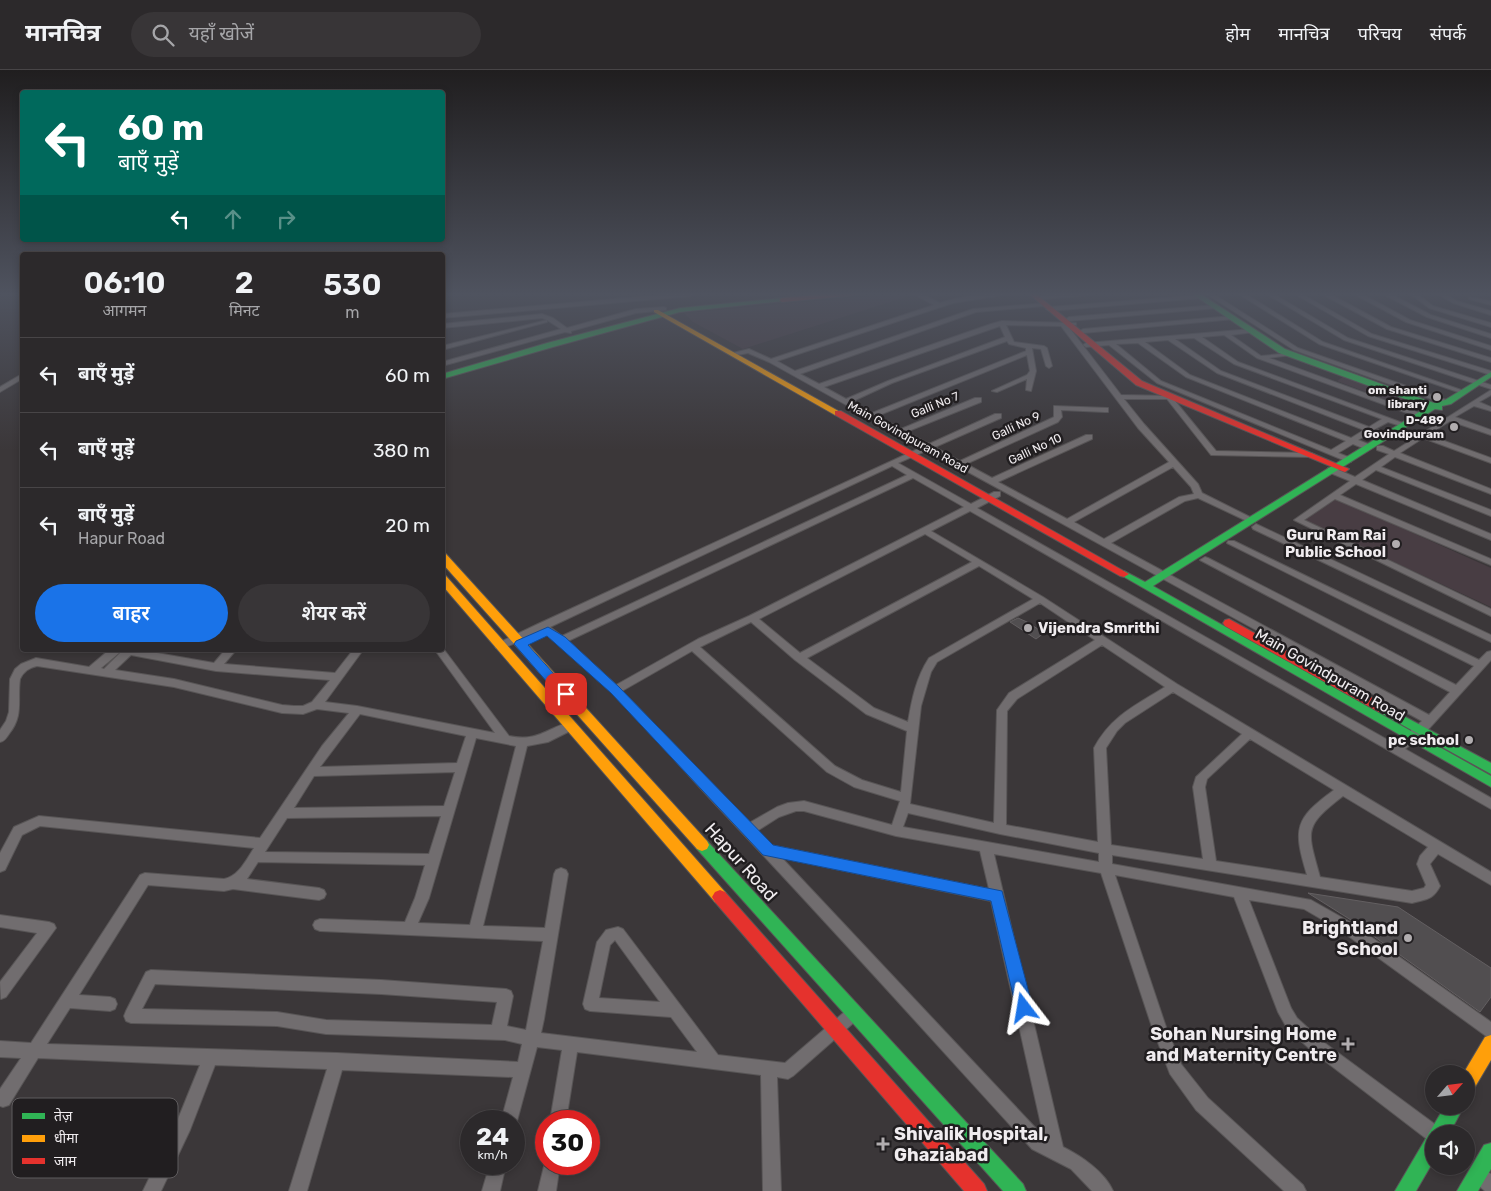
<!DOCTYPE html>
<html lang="hi">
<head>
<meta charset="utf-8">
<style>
	:root { --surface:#2c292b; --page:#383537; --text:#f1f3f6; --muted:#a6a6a9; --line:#484547; --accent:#1a73e8 }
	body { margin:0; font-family:Rubik,"Noto Sans Devanagari",sans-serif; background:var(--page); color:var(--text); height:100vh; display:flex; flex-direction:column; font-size:19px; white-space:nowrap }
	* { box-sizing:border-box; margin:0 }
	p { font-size:16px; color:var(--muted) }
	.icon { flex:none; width:28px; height:28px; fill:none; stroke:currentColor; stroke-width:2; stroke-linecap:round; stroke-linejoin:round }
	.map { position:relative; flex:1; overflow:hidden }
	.panel { position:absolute; left:20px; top:182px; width:425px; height:400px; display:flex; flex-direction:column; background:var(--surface); border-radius:5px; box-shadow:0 2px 8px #0003,0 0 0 1px var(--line) }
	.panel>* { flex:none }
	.guide { position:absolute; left:20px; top:20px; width:425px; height:152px; border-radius:5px; box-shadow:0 2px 8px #0003,0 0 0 1px var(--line); background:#00695c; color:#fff; overflow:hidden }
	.needle { width:32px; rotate:62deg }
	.buttons { position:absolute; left:1425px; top:995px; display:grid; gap:10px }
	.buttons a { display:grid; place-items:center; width:50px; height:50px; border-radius:50%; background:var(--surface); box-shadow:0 2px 8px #0003,0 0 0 1px var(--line); font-size:25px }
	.speed { position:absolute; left:460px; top:1040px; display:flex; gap:10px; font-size:25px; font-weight:700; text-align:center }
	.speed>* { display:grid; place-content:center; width:65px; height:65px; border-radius:50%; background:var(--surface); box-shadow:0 2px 8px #0003,0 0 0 1px var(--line); line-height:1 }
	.speed small { font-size:12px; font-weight:400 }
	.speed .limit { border:8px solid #d22; background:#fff; color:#111 }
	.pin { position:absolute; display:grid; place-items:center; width:42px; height:42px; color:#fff; margin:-21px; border-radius:10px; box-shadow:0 2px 8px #0006 }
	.me { position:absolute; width:55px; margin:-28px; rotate:346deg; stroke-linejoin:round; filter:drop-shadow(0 0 4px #0008) }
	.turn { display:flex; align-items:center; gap:18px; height:105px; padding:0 15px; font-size:22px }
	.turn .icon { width:65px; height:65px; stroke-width:2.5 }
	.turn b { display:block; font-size:35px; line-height:42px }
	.lanes { display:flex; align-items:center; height:48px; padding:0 15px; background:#0003; justify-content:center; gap:25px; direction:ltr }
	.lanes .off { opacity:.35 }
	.eta { display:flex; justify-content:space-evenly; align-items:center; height:85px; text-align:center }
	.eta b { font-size:30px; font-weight:600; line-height:35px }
	.cta { display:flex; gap:10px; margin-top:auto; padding:10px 15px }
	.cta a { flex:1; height:58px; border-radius:30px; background:var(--accent); color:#fff; font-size:20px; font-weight:600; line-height:58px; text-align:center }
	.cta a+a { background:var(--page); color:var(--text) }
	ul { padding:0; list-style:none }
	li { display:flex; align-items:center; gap:15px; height:75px; padding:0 15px; border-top:1px solid var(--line) }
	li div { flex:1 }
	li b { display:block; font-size:19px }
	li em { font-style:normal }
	header { display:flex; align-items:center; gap:30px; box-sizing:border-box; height:70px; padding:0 25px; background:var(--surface); border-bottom:1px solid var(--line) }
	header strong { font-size:24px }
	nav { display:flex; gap:28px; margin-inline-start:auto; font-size:18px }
	.search { width:350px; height:45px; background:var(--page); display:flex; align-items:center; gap:12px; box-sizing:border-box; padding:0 18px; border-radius:28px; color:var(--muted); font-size:19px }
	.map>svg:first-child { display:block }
	.built { fill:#483d43 }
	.building { fill:#514e50; stroke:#635f61 }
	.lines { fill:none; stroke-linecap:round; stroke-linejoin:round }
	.street-casing { stroke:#585556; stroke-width:2 }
	.fast-casing { stroke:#585556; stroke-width:2 }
	.slow-casing { stroke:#585556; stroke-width:2 }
	.jam-casing { stroke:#585556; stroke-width:2 }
	.street { fill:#716d6f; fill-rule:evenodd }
	.fast { fill:#30b455; fill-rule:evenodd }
	.slow { fill:#ff9f0a; fill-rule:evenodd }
	.jam { fill:#e5322d; fill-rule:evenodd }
	.route { fill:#1a73e8; stroke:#114b97 }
	.poi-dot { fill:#b1adaf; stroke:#211e20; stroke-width:2 }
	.labels { text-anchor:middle; stroke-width:5; stroke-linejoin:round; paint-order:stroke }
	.far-poi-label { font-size:12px; font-weight:bold; fill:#f0ecef; stroke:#211e20; text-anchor:end }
	.far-street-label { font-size:12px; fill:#f0ecef; stroke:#211e20 }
	.poi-label { font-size:15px; font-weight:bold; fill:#f0ecef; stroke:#211e20; text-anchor:end }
	.street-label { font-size:15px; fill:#f0ecef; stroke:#211e20 }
	.near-street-label { font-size:18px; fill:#f0ecef; stroke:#211e20 }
	.near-poi-label { font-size:18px; font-weight:bold; fill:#f0ecef; stroke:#211e20; text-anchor:end }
	.key { fill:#211e20; stroke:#5f5c5e; stroke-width:1 }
	.key-label { font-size:14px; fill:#f0ecef }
</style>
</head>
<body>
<header>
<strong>मानचित्र</strong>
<div class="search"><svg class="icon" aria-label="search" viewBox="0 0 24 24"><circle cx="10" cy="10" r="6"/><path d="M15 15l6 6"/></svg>यहाँ खोजें</div>
<nav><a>होम</a><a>मानचित्र</a><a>परिचय</a><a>संपर्क</a></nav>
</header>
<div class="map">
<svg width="1491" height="1121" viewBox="0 0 1491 1121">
	<rect width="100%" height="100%" fill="#3b3739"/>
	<path class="built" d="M902,223L912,225L743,279L693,252L684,243Z
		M1344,306L1422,334L1417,340L1403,336L1337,311Z
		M1335,428L1491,498V537L1303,450Z"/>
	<path class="building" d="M1018,548L1027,552L1044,563L1036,569L1010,552Z
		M1308,823L1398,837L1491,898V927L1480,942L1351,850Z"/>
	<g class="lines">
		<defs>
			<path id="street" d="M682,223L694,224L691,226L442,248V244Z
				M912,223H920L940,233C963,225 990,223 1015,223L953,233L777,291L795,301L973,239L1046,233V235L1044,236L976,242L800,304L819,314L991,254L1002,251L1076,253V255L1068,256L1121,325L1171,326L1216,381L1311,383L1315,385L1311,387L1211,385L1167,329H1124L1144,354L1198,414L1202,423L1256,450L1255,452H1249L1198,428L1185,431L1111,473L1429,645L1450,622L1200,490L1205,487L1208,488L1456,615L1474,596L1227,473L1228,471H1234L1479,590L1487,582L1491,581V590L1425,663L1405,679L1491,728V739L970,441L931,461L1043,527L1177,614L1491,802V815L1438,784L1430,794L1440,816C1433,830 1426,829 1412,833L1112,785V794L1311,830L1350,852L1491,952V968L1486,966L1340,860L1304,839L1249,830L1291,938L1297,948L1322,971L1440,1058L1442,1064H1434V1072L1428,1070L1312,981L1287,958L1278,942L1234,827L1115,805L1166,957L1181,994L1208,1028L1303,1115L1306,1121H1284L1196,1040L1170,1004L1152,957L1101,803L994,784L1063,1077C1081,1086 1105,1102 1113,1121H1092L1071,1099L1032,1079C927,964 822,847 715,734C660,675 606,608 542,561L504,578H496L495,576L496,574L538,554L922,377L769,292L748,283L732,286L729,284L749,279L771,289L934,235ZM1006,255L1061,256L1138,358L1169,392L1067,449L998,412L1092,369V365H1086L992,408L966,394L1058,352L1062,347L1061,340L1105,342H1108V338L1054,336V347L1052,348L960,391L935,377L1001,348V344H995L929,374L906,362L981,332V328H975L901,359L877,346L1027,285L1030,301L1027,305L992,321L997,322L1027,309L1026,320L1031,321L1036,301L1032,278L1041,279L1046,296L1049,298L1052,296L1047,278L1044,276L1014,272ZM1000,256L1005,267L888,311L846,329L824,317ZM1007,271L1009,274L1026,278V281L872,343L851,332L892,313ZM928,380L954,394L955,397H959L1422,651L1395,674L977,438L1000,426V422H994L971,434L898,393ZM892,396L907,405L562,566L550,557ZM1173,397L1191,417L1194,424L1179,427L1104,469L1074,452ZM913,408L964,437L749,546L698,569L616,615L568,571ZM925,464L972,492L800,583L759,549ZM979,496L1033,529L929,588C916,608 912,629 908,652L874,638L807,588ZM1040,533L1095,570L1009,623L997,640L994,753L910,734L921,636L931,602L937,592ZM751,552L795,590L866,644L907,661L901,722L862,710L835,696L700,577ZM1102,575L1165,617C1136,635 1111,646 1094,678L1098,772L1006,755L1007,641L1017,629ZM692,581L827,702L854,717L900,731L892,755L804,731L788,733L777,737L749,753L622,621ZM1173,622L1242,664L1196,707L1193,717L1203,789L1111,775L1106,678L1117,661L1125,653ZM1250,669L1334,720C1294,749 1293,759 1307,805L1216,791L1205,717L1207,709ZM1343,726L1428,777L1420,786L1417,794L1426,815L1424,818L1412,821L1320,807C1307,760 1303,757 1343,726ZM796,741H804L896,766L980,781L989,819L770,775L757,761L779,747ZM908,743L1000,764L1099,783V792L903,757ZM782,788L991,831L1044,1068V1067Z
				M1069,223H1094L1091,225L1043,229L1040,227L1043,225Z
				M1205,223H1212L1298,278L1452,332L1445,334L1294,280Z
				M1237,223H1244L1323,272L1467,322L1461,323L1319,274Z
				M1265,223H1272L1348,268L1491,315V319L1344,270Z
				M1293,223H1300L1372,264L1491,301V305L1368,266Z
				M1320,223H1328L1391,257L1491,288V292L1387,259Z
				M1352,223H1360L1410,250L1491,276V280L1406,252Z
				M1381,223H1389L1431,245L1491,264V268L1427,247Z
				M1409,223H1416L1433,236L1491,253V257L1429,238Z
				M1436,223H1443L1457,231L1491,241V245L1453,233Z
				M1200,225L1203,227L1202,228L1049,241L1046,239L1049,237Z
				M1469,227L1491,231V235L1469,229Z
				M1216,235L1218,236V238L1069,251L1066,249L1069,247Z
				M664,237L666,238V240L636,243L571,261V263L565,262L442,296V292L561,259L547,250V252L442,280V276L547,250L542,248L442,258V254L542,244L553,248L567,258L636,239Z
				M1232,246L1235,248L1234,249L1083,263L1080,261L1083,259Z
				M1252,259L1255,261L1254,262L1231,265L1261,286L1291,283V285L1269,288L1425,345L1418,347L1257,288L1224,265L1202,267L1238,292L1408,355L1404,357L1388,352L1375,359L1389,364V368H1383L1370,363L1358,370L1371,375V379H1365L1353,374L1338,383L1351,388V392H1348L1157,313L1109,275L1086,277L1083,275L1086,273ZM1194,268L1234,294L1382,349L1369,357L1221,301L1175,269ZM1168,270L1217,303L1364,360L1351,368L1190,305L1145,272ZM1138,273L1186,307L1346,371L1331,380L1161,311L1116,274Z
				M22,304V309L0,322V317Z
				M1491,320V325L1479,332L1491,337V341L1474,336L1455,347L1491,360V365L1450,351L1428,365L1491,388V393L1423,368L1400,383L1491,419V424L1395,387L1381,397L1491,440V446L1376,400L1362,410L1491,464V470L1356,414L1340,425L1491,489V495L1335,429L1304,450L1491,539V546L1294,450L1350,411L1328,402V398H1334L1355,407L1389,384L1377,380V376H1383L1394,381Z
				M1256,454L1491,565V572L1253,459L1252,457Z
				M442,577L509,666C538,672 545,659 570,652L574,653L576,656L574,659L548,672L527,676L483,856L545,858L554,804L556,800L561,798L566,800L568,804L544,949L541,963L697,982L671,947L590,941L585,939L583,934L597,872L606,860L618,857L623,859L718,985L785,993L849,938L854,936L859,938L861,943L859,948L793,1006L788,1009L777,1007L781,1121H763L761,1005L577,982L566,1051H550L562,980L537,977L517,1051L514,1057V1051H501L513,1007L342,1000L307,1121H289L327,999L215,995L190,1060L161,1121H143L178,1049L200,995L38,988L9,1035L3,1037L0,1036V1019L21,988L0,987V971L31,973L140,805L145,803L224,809C239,806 246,790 254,778L40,756L22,765L5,800L0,802V783L14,757L39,746L260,768L322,676L349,643L317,639L303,644L282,643L174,617L37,596C29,598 24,601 20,609C17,631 24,645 9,664C6,668 5,671 0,672V660L6,651L9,642L10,609L15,599L21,594L36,588L89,597L109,580H140L214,593L225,580H236L224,594L335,603L353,580H363L325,632L357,636L495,663L435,580H442ZM119,583H120L104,599L101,598ZM131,585L216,601L330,610L312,632L303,636H294L282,635L174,609L115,600ZM360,644L466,666L457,693L320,697ZM476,668L516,676L470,855L418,853L429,828ZM455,702L444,736L294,738L314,706ZM441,746L429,784L265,782L287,748ZM258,792L425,795L415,828L405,852L320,849L315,851L313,855L315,859L320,861L543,871L526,960L507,956L513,926L511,921L506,919L381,910L151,900L146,902L126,941L124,946L126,951L131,953L277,956L326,964L505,970L522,974L518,992L337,983L47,974L70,938L110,941L115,939L117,934L115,929L110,927L79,925L148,815L224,821L233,819L319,830L324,828L326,824L324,820L319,818L247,809ZM615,870L660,932L599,928L610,875ZM155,914L381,924L497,932L492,955L326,950L277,942L142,939Z
				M0,845L49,852L54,854L56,858L6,927L1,929L0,912L37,863L0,857Z
				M546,1088V1094H560L556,1121H538Z
				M490,1094H506L500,1121H482Z
				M1478,1096L1491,1104V1121H1485L1472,1110L1470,1104L1472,1098Z"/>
			<path id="fast" d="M1191,223H1199L1285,279L1434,333L1445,330L1491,302V307L1451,334L1442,336V340L1435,339L1153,516L1491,706V717L1119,504L1124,501L1145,512L1427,337L1279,283Z
				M782,228L784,229V231L680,242L553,277L442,309V304L547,273L680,238Z
				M1383,635L1491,693V704L1379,642L1377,639L1379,636Z
				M702,769L707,771L1023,1114L1026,1121H1003L697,779L695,775L697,771Z
				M1445,1036H1464L1449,1064H1434V1090L1416,1121H1395Z
				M1491,1073V1099L1478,1121H1457L1484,1075Z"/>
			<path id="slow" d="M654,240H658L842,343L835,345L654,242Z
				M442,483L446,484L707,771L709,775L707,779L702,781L697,779L442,493Z
				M442,505L446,506L725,822L728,827L725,832L720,834L715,832L442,515Z
				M1491,965V990L1472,1022L1466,1025V1004H1463L1485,967Z"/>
			<path id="jam" d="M835,223H860L857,225L782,232L779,230L782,228Z
				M1028,223H1035L1142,311L1349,399L1345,402L1342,401L1136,315Z
				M835,341H841L1129,504L1124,507L1120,506L835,345Z
				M1229,549L1387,636L1389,639L1387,642H1379L1225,556L1223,553L1225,550Z
				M720,820L725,822L984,1114L987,1121H964L715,832L712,827L715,822Z"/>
		</defs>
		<use href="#street" class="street-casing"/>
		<use href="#fast" class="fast-casing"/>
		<use href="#slow" class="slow-casing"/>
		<use href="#jam" class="jam-casing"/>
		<use href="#street" class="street"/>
		<use href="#fast" class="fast"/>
		<use href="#slow" class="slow"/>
		<use href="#jam" class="jam"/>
	</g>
	<linearGradient id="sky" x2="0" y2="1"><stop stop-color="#201e1f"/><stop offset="0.59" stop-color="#4f535f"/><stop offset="1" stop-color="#4f535f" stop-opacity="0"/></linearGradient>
	<rect width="1491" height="380" fill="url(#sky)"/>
	<path class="route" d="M548,557L565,567L619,617L773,775L1002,821L1033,938L1030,944L1024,946L1018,944L1016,938L991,831L763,785L611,623L547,566L528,575L572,624L566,629L561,628L514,574L516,571Z"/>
	<g class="poi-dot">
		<circle cx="1437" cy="327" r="5"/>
		<circle cx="1454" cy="357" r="5"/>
		<circle cx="1396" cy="474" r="5"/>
		<circle cx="1028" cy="558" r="5"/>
		<circle cx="1469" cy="670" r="5"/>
		<circle cx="1408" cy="868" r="5"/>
		<path d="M1345.5 966.5h5v5h5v5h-5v5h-5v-5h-5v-5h5z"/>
		<path d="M880.5 1066.5h5v5h5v5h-5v5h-5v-5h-5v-5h5z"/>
	</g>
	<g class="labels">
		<g class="far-poi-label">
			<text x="1427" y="324">om shanti<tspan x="1427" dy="14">library</tspan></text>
			<text x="1444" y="354">D-489<tspan x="1444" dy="14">Govindpuram</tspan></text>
		</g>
		<g class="far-street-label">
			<text transform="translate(935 335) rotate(-22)" y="4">Galli No 7</text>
			<text transform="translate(1016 356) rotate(-25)" y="4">Galli No 9</text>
			<text transform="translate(908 367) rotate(29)" y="4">Main Govindpuram Road</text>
			<text transform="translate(1035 379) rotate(-25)" y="4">Galli No 10</text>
		</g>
		<g class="poi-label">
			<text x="1386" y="470">Guru Ram Rai<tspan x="1386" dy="17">Public School</tspan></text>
			<text x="1038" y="563" text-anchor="start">Vijendra Smrithi</text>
			<text x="1459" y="675">pc school</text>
		</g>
		<g class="street-label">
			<text transform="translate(1330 605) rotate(30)" y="5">Main Govindpuram Road</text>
		</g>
		<g class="near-street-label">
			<text transform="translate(741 792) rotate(48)" y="6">Hapur Road</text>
		</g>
		<g class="near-poi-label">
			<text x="1398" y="864">Brightland<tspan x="1398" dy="21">School</tspan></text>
			<text x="1337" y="970">Sohan Nursing Home<tspan x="1337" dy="21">and Maternity Centre</tspan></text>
			<text x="894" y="1070" text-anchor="start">Shivalik Hospital,<tspan x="894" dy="21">Ghaziabad</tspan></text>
		</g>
	</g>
	<rect x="12" y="1028" width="166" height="80" rx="8" class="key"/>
	<rect x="22" y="1043" width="23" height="6" fill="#30b455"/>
	<rect x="22" y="1065" width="23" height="7" fill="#ff9f0a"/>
	<rect x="22" y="1088" width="23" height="6" fill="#e5322d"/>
	<g class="key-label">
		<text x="54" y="1051">तेज़</text>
		<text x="54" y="1073">धीमा</text>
		<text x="54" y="1096">जाम</text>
	</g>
</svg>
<div class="buttons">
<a><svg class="needle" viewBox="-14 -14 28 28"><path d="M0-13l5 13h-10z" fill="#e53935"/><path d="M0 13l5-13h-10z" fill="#a6a6a9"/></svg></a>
<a><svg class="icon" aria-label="sound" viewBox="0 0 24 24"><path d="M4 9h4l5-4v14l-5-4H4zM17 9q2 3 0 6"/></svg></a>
</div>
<div class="speed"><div>24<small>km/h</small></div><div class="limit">30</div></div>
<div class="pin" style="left:566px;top:624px;background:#d93025"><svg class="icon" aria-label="arrive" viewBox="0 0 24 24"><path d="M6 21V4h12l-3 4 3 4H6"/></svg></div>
<svg class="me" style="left:1024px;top:938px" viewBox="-20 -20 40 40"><path d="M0-17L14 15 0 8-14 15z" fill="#1a73e8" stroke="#fff" stroke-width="4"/></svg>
<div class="guide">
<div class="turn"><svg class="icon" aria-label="left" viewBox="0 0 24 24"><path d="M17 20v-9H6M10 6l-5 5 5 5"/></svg><div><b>60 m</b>बाएँ मुड़ें</div></div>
<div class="lanes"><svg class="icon" aria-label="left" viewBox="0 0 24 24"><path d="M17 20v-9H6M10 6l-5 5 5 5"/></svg><svg class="icon off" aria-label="ahead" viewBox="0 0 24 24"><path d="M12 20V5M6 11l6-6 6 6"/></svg><svg class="icon off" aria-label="right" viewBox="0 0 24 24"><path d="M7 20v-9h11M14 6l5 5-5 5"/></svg></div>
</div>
<section class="panel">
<div class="eta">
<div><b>06:10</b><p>आगमन</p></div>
<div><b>2</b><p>मिनट</p></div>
<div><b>530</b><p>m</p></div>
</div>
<ul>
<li><svg class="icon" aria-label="left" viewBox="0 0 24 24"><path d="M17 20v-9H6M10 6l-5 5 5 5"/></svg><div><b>बाएँ मुड़ें</b></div><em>60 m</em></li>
<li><svg class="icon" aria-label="left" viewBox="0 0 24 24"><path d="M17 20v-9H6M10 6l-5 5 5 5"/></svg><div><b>बाएँ मुड़ें</b></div><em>380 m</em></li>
<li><svg class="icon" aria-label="left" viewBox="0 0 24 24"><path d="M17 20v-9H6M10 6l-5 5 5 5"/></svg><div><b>बाएँ मुड़ें</b><p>Hapur Road</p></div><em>20 m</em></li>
</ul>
<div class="cta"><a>बाहर</a><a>शेयर करें</a></div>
</section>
</div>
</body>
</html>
